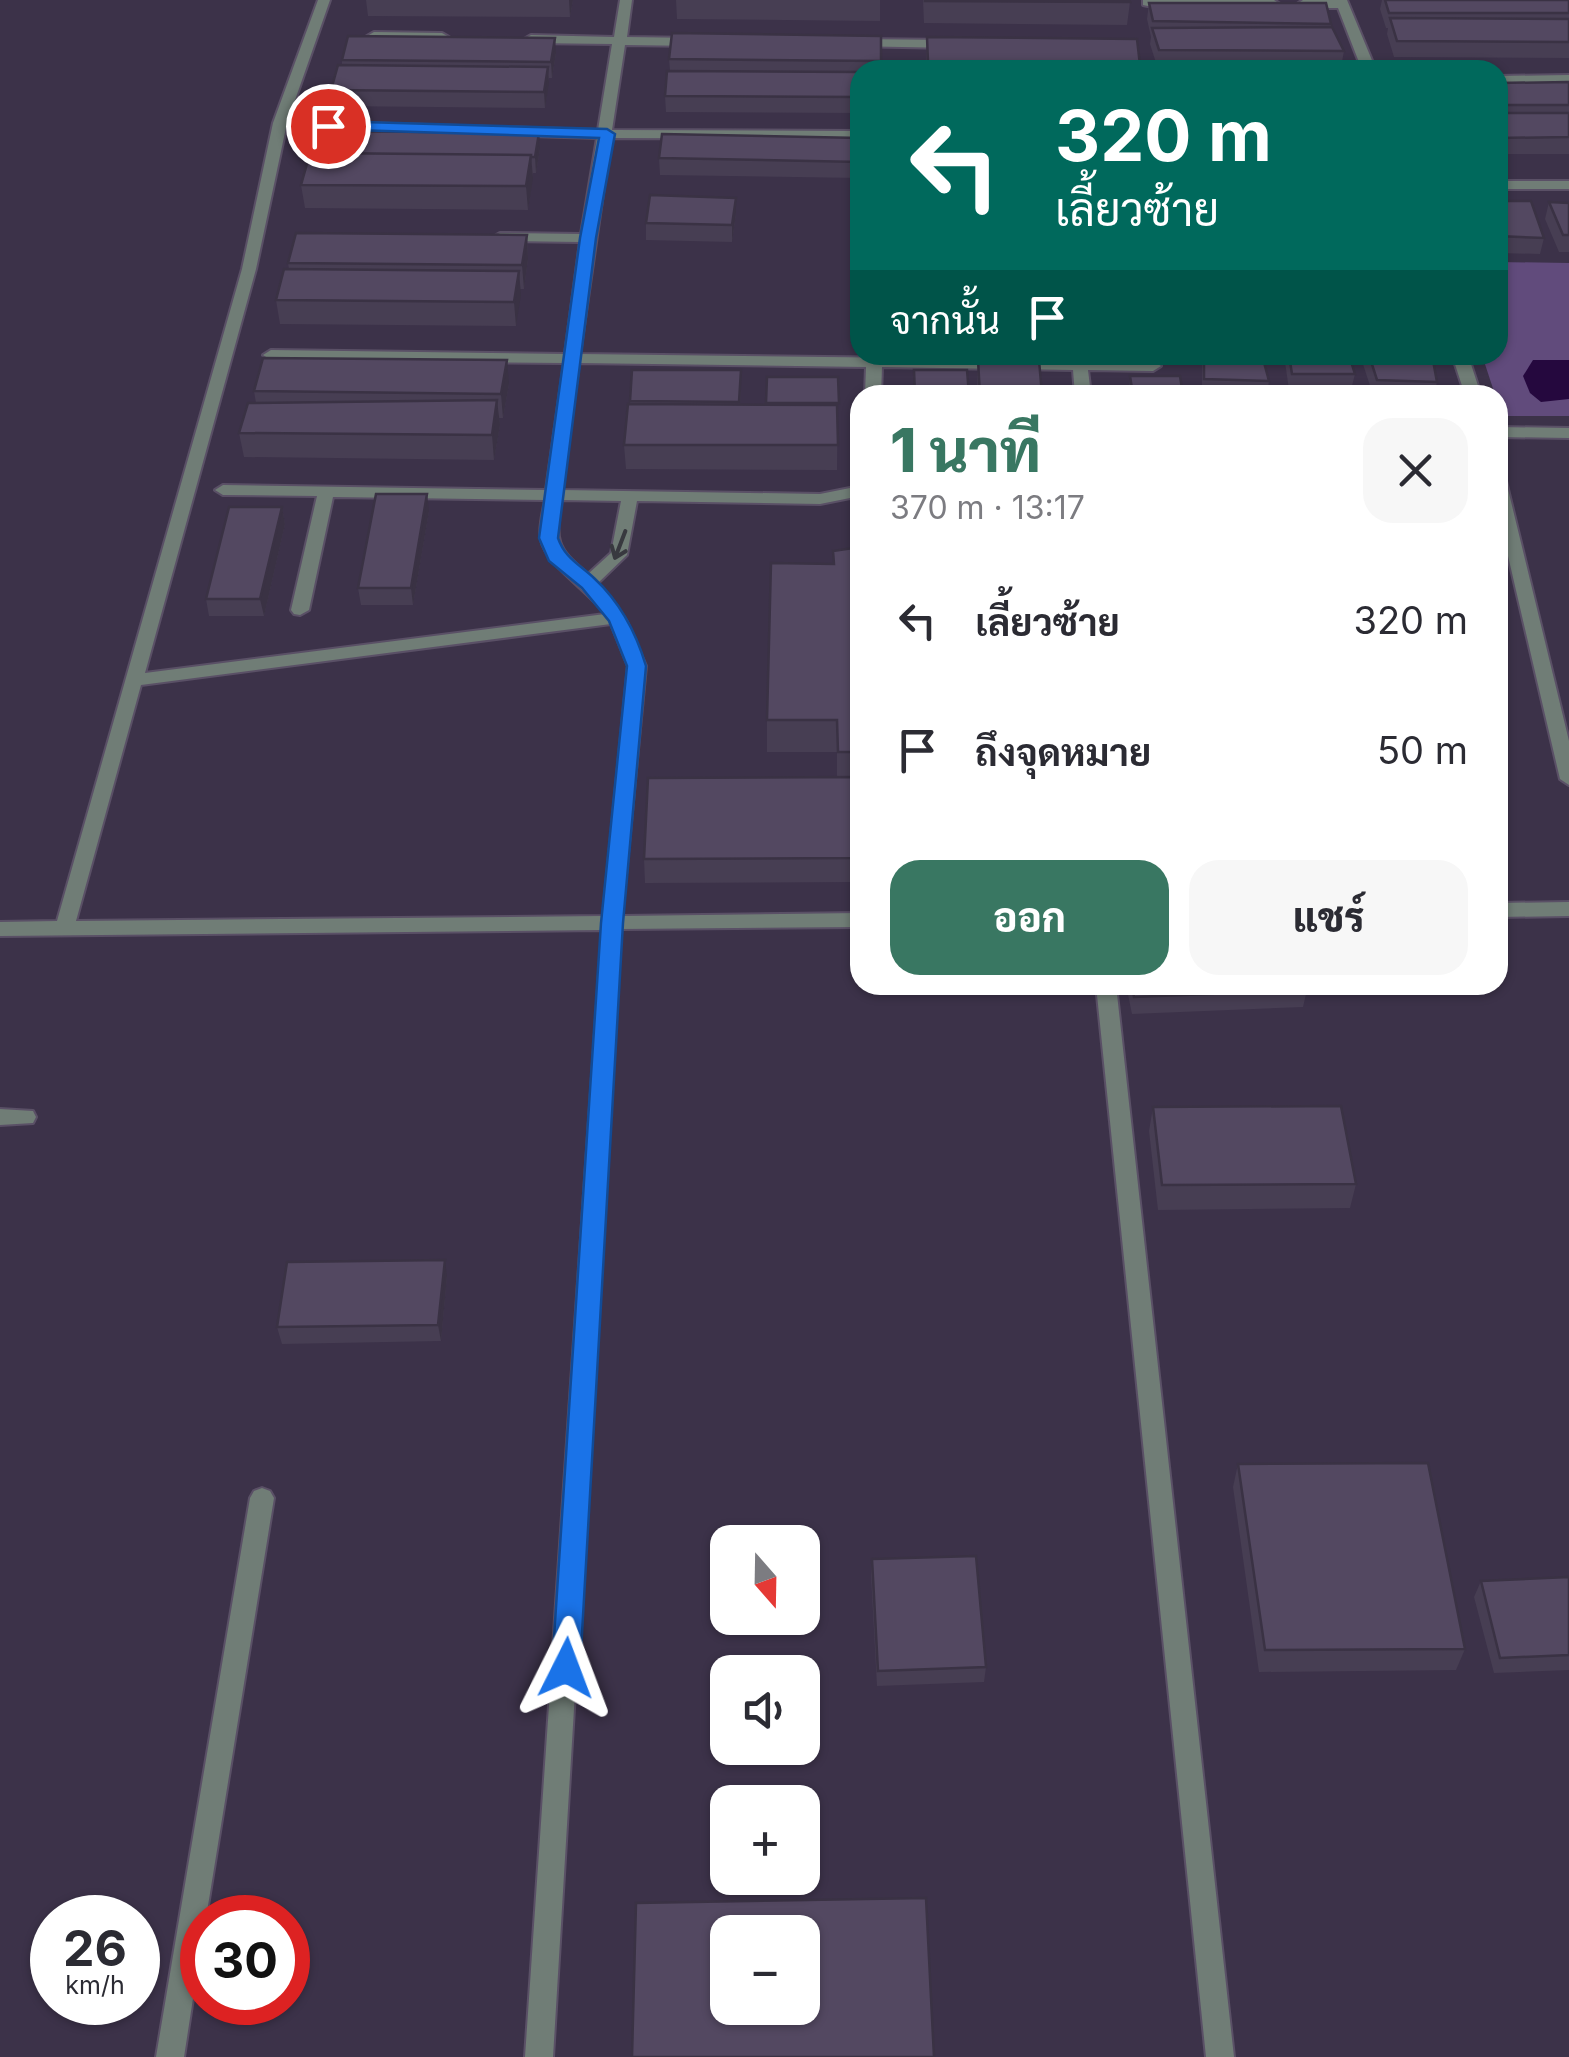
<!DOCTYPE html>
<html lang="th">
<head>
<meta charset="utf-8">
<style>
	:root { --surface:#fff; --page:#f7f7f7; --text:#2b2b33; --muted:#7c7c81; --accent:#397762 }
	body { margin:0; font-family:Inter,Sarabun,sans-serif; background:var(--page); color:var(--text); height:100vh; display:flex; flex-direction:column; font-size:38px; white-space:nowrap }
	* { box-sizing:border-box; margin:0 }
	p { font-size:32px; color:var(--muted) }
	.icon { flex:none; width:55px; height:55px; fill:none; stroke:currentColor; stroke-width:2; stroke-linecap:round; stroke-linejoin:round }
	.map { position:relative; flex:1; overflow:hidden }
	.panel { position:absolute; left:850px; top:385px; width:658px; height:610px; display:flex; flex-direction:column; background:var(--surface); border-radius:30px; box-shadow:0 2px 8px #0004 }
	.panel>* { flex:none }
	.banner { position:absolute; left:850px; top:60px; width:658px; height:305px; border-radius:30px; box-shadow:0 2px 8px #0004; background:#00695c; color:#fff; overflow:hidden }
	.needle { width:65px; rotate:160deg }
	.buttons { position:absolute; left:710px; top:1525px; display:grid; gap:20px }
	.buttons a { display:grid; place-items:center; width:110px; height:110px; border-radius:20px; background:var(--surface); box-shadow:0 2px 8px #0004; font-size:50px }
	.speed { position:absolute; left:30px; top:1895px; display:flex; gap:20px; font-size:50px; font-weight:700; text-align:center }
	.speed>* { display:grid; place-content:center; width:130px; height:130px; border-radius:50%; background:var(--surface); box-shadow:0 2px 8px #0004; line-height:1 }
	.speed small { font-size:25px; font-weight:400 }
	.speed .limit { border:15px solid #d22; background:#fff; color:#111 }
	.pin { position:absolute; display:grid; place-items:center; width:85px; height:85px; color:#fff; margin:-42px; border:5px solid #fff; border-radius:50%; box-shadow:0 2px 10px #0007 }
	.me { position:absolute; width:110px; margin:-55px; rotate:3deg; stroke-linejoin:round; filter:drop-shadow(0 0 8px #0008) }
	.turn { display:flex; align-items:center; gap:35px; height:210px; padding:0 40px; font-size:45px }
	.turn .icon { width:130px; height:130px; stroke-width:2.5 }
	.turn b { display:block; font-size:70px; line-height:85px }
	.then { display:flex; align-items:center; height:95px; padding:0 40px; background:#0003; gap:20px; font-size:38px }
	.round { display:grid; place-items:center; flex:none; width:105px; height:105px; border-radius:30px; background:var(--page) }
	.summary { display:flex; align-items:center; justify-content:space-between; height:170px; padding:0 40px }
	h1 { font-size:60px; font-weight:800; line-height:75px; color:var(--accent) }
	.button { display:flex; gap:20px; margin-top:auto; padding:20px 40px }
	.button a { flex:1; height:115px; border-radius:30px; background:var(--accent); color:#fff; font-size:40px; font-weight:800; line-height:115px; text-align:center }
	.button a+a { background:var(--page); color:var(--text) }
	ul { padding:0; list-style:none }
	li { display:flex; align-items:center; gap:30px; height:130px; padding:0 40px }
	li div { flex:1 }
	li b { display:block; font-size:38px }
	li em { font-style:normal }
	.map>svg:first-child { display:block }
	.green { fill:#614b7c }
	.water { fill:#25083e }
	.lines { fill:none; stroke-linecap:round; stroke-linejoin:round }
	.lane-casing { stroke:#5a5066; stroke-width:4 }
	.street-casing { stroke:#5a5066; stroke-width:4 }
	.lane { fill:#707d76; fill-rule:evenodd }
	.street { fill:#707d76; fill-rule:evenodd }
	.wall { fill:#473e53 }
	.shaded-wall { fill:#3a3244 }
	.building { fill:#534861; stroke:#3a3244; stroke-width:2.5; fill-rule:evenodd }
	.oneway { stroke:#38393f }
	.route { fill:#1a73e8; stroke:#114b97; stroke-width:2.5 }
</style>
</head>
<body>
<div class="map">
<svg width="1569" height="2057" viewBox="0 0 1569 2057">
	<rect width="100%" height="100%" fill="#3c3249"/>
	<path class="green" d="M1498,262L1569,263V416H1502L1482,355H1498Z"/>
	<path class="water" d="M1533,360H1569V399L1541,402L1530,393L1523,376Z"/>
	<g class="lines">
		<defs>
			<path id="lane" d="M262,1488L270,1491L274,1498L206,1918H202V1940L184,2057H156L250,1498L254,1491Z"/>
			<path id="street" d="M318,0H330L287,123L256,269L145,673L605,614C589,591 547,566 541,540C538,529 543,512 545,500L333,497L309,610L300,615L294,614L291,610L317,496L223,495L215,490L223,485L546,490L564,363L271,360L263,355L271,350L565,354L580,242L500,241L493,237L500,233L581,234L597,138L328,130L321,126L328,122L598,130L612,44L531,43L524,39L531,35L614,37L620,0H632L627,37L697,38L704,42L697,46L625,45L612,130L860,131V139L611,138L580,354L1153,361L1161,366L1153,371L1088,370L1091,395H1075L1073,370L882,367L881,395H865L866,367L579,363L562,490L820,494L860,486V496L820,504L637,501L627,555L598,583L627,622L646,666L622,916L860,913V927L621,929L553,2057H525L602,930L0,936V922L57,921L242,269L273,123ZM561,500L621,501L611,553L588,574C555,547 556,541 561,500ZM611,624L628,666L603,916L76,921L141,685Z
				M1143,0H1274L1280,4L1274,8L1148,6L1143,5Z
				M1347,0L1376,70H1362L1338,8H1303L1297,4L1303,0Z
				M374,32L442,33L449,37L442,41L369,39L367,36Z
				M856,39L952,40L959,44L952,48L851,46L849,43Z
				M1569,75V83L1498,84V76Z
				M1498,181H1569V189H1498Z
				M1452,355H1468L1481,395H1465Z
				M1498,427L1569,428V438L1498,437Z
				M1498,476L1506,481L1569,741V785L1560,779L1498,513Z
				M1569,902V916L1498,917V903Z
				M1096,985H1116L1234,2057H1206Z
				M0,1109L33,1111L36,1117L33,1123L0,1125Z"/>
		</defs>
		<use href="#lane" class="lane-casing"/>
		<use href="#street" class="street-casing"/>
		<use href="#lane" class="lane"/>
		<use href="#street" class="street"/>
	</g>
	<path class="wall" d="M366,0H573L570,17L368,16Z
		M676,0H880V21L677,19Z
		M923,0H1129L1130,2L1127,25L924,23Z
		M1382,0H1569V58L1394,57L1387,34L1388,28H1386L1380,9Z
		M1149,3L1331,24V27L1344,51L1341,67L1157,66L1150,44L1151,37L1147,19Z
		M881,36V70H860V113L666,112L665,96L670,71L669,59Z
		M927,37L1140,65V70H926Z
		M556,53L552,78H549L545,108L333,106L331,90L342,65V60Z
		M1569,82V154H1498V83Z
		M860,138V178L660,175L659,158Z
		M540,149L536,173H533L528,210L305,208L301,185Z
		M1498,201L1544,238L1540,254L1498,253Z
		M1549,202L1569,203V252H1559L1545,219Z
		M736,214L732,242L646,240V223Z
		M527,235L528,259L524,289H520L516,326L280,324L276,300L289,269L288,263Z
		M1202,355H1262L1269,381L1267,395H1202Z
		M1284,355H1349L1355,374L1351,390H1289Z
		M1360,355H1432L1437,382L1434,395H1373Z
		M978,360L1042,395H977Z
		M632,370L741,387L740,405H766L767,377H838L837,470L626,469L624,445L630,404Z
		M1130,376L1183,395H1129Z
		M509,384L503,418H499L500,425L494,460L244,457L239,433L256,403L254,391Z
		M282,507L285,524L264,616H209L206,599Z
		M429,511L413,605H361L358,588Z
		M860,547V882L645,883L644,859L837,777V752H767V720L833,564Z
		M1126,985H1305L1307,990L1303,1007L1132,1014Z
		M1153,1107L1356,1184L1350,1208L1158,1210L1149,1131Z
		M447,1276L441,1341L282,1344L277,1327Z
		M1238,1464L1465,1649L1456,1670L1259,1672L1233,1487Z
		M872,1559L986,1667L984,1682L877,1686L871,1575Z
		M1569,1577V1670L1494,1673L1474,1597L1481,1581Z"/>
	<path class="shaded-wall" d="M569,0H573L570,17Z
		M555,38L556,53L552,78L551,62Z
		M548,67L549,83L545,108L544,92Z
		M539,133L540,149L536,173L535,157Z
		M531,155L533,178L528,210L526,186Z
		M736,198V214L732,242V225Z
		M527,235L528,259L524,289L522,265Z
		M519,271L521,295L516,326L514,302Z
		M507,360L509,384L503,418L501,394Z
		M497,400L500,425L494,460L492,435Z
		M427,494L429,511L413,605L411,588Z
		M282,507L285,524L264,616L260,599Z
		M445,1260L447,1276L441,1341L438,1325Z"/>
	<path class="building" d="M925,0H1129L1130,2L925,1Z
		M1385,0H1569V13H1389Z
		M1149,3H1326L1331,24L1153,21Z
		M1390,18L1569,19V42L1397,41Z
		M1332,27L1344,51L1159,50L1152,28Z
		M672,33L881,36V61L669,59Z
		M348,36L555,38L551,62L342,60Z
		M927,37L1137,39L1140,65L928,62Z
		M338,65L548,67L544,92L331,90Z
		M667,71L860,72V97L665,96Z
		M1569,82V105H1498V83Z
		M1498,113H1569V137L1498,138Z
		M322,131L539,133L535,157H531V155L316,153Z
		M662,134L860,138V162L659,158Z
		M310,153L531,155L526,186L301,185Z
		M650,195L736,198L732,225L646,223Z
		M1498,201H1531L1544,238L1498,236Z
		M1549,202L1569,203V235H1563Z
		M296,233L527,235L522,265L288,263Z
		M284,269L519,271L514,302L276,300Z
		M1204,355H1262L1269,381L1204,379Z
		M1289,355H1349L1355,374H1292Z
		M1369,355H1432L1437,382L1377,380Z
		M263,358L507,360L501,394L254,391Z
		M978,360H1039L1042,395H980Z
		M632,370H741L739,402L630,401Z
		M914,370H967L969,395H915Z
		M1130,376H1180L1183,395H1133Z
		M767,377H838L839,403H766Z
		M497,400L492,435L239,433L248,403Z
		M628,404L837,405L838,445H624Z
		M376,494H427L411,588H358Z
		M229,507H282L260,599H206Z
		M860,547V752H838L837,720H767L771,563L834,564L833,551Z
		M860,777V858L644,859L648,778Z
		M1132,985H1305L1307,990L1134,997Z
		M1341,1106L1356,1184L1162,1185L1153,1107Z
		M445,1260L438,1325L277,1327L287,1262Z
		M1428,1463L1465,1649L1265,1650L1238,1464Z
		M976,1556L986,1667L878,1671L872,1559Z
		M1569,1577V1655L1500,1658L1481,1581Z
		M926,1898L934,2057H632L636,1903ZM728,1932H802V2008H728Z"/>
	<defs><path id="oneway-shaft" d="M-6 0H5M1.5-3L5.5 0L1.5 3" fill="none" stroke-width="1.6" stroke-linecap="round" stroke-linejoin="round" transform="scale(2.5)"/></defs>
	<use class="oneway" href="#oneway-shaft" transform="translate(620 545) rotate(111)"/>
	<path class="route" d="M328,121L607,129L615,134L596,238L558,538C565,558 579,564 594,578C620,602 636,632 646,666L623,923L580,1668L576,1677L566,1681L556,1677L552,1668L601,923L627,666L609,621L582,588L549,561L539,538L580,238L599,138L323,129L320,126Z"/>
</svg>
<div class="buttons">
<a><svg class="needle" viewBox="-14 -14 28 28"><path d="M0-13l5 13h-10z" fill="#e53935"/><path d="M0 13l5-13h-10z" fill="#7c7c81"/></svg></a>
<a><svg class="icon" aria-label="sound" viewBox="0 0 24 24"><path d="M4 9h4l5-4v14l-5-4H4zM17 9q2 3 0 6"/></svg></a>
<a>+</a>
<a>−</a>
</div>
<div class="speed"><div>26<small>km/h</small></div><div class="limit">30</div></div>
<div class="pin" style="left:328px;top:126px;background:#d93025"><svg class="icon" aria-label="arrive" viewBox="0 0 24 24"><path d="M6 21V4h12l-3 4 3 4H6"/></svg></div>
<svg class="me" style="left:566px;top:1668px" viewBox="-20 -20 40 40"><path d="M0-17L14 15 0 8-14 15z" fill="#1a73e8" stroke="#fff" stroke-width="4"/></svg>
<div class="banner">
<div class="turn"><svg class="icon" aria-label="left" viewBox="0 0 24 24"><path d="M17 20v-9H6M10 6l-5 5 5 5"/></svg><div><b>320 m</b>เลี้ยวซ้าย</div></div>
<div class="then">จากนั้น<svg class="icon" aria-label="arrive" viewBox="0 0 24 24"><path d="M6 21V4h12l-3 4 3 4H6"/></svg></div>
</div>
<section class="panel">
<div class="summary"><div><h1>1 นาที</h1><p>370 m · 13:17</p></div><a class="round"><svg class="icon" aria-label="close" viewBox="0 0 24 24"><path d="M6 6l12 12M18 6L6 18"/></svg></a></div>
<ul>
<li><svg class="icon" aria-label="left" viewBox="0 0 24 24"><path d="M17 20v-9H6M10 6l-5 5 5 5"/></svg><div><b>เลี้ยวซ้าย</b></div><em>320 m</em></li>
<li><svg class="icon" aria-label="arrive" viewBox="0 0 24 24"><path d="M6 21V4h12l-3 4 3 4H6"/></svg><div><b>ถึงจุดหมาย</b></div><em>50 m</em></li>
</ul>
<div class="button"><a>ออก</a><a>แชร์</a></div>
</section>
</div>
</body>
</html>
